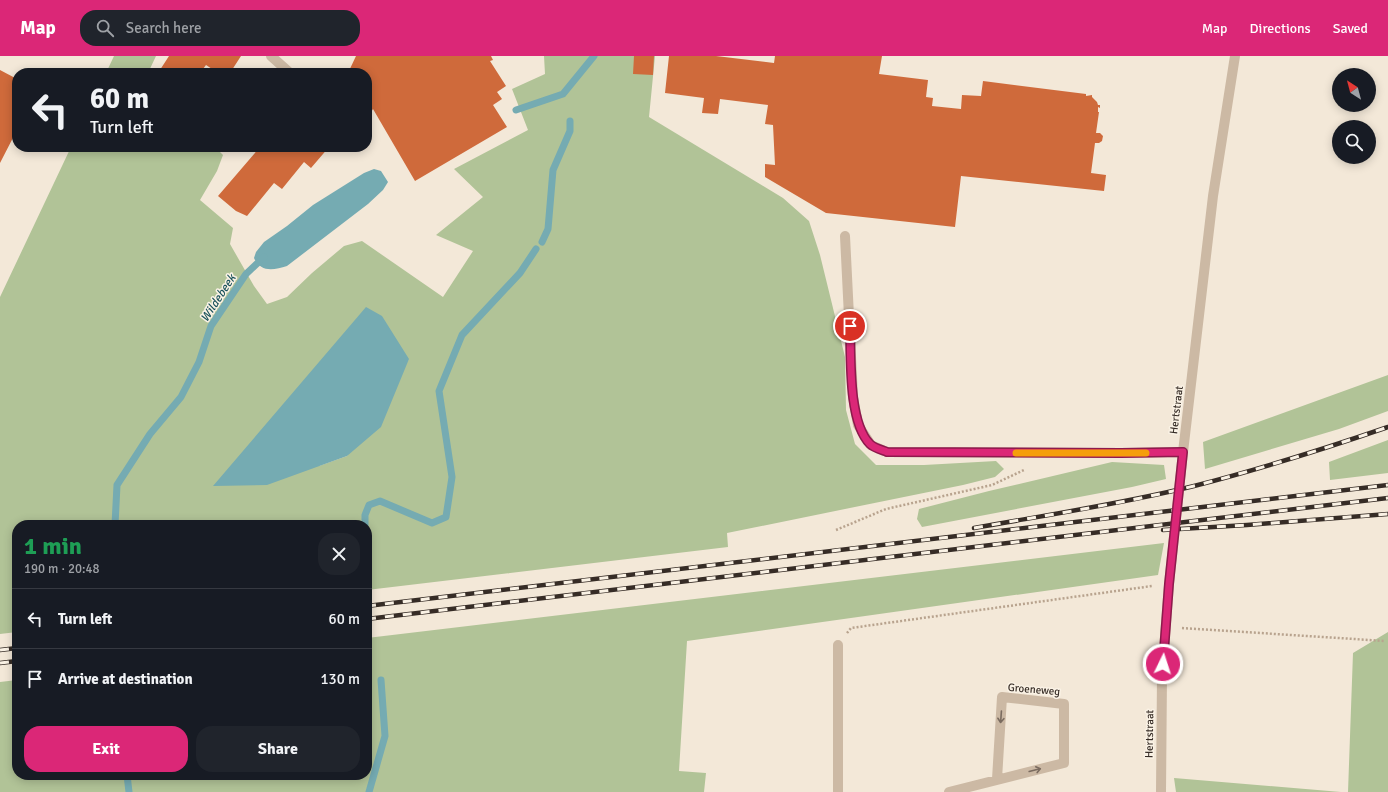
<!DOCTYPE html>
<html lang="en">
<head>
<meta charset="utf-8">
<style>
	:root { --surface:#171b24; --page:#20242c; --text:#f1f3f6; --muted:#9ea1a6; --line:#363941; --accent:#db2777 }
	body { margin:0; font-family:Signika,sans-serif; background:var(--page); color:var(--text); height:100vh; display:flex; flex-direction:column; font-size:15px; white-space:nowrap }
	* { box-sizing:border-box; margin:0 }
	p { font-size:13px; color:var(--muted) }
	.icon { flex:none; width:22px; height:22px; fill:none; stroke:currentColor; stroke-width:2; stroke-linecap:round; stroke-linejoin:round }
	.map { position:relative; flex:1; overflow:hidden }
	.sheet { position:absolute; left:12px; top:464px; width:360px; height:260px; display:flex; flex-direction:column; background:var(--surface); border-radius:16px; box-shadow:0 2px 10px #0003 }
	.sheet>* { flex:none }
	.hud { position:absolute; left:12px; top:12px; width:360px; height:84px; border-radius:16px; box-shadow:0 2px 10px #0003; background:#171b24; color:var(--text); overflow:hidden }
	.needle { width:26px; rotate:324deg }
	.fabs { position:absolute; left:1332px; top:12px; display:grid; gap:8px }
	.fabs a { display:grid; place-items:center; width:44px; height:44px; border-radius:50%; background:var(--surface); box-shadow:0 2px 10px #0003; font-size:20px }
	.pin { position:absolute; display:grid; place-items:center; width:34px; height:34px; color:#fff; margin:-17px; border:2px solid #fff; border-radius:50%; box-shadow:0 1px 4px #0007 }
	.me { position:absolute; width:44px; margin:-22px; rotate:4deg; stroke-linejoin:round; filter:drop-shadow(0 0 3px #0008) }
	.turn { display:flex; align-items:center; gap:14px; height:84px; padding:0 12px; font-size:18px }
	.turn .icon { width:52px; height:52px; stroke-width:2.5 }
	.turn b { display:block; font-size:28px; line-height:34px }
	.round { display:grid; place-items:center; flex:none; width:42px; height:42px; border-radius:16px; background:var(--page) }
	.headline { display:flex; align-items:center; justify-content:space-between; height:68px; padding:0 12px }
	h1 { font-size:24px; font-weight:800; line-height:30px; color:#1e9e55 }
	.cta { display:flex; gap:8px; margin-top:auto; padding:8px 12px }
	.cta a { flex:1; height:46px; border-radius:16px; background:var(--accent); color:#fff; font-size:16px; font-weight:800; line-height:46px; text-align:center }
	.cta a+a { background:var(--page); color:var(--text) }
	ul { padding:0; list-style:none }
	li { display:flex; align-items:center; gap:12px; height:60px; padding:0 12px; border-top:1px solid var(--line) }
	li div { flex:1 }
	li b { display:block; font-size:15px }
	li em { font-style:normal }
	header { display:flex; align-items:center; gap:24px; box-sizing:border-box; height:56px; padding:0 20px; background:var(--accent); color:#fff }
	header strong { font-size:19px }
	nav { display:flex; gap:22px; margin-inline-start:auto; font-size:14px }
	.search { width:280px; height:36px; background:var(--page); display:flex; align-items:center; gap:10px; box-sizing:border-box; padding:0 14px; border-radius:16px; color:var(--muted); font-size:15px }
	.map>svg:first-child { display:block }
	.green { fill:#b1c397; fill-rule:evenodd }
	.water { fill:#75abb2 }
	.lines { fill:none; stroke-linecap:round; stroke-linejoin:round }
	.stream { stroke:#75abb2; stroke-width:7 }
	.building { fill:#cf6a3b }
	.path { stroke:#b8a38e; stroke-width:2.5; stroke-dasharray:2 2; stroke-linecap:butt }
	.minor { stroke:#ccb9a4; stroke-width:10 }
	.rail-casing { stroke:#362c26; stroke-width:4.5 }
	.rail { stroke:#faf2e5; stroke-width:3; stroke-dasharray:9; stroke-linecap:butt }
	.oneway { stroke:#7a6b5f }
	.route-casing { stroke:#8e194d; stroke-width:10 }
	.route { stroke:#db2777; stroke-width:7 }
	.slow { stroke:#f59e0b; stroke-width:7 }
	.labels { text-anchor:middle; stroke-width:3; stroke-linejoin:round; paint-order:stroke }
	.street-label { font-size:11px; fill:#362c26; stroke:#faf2e5 }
	.water-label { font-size:12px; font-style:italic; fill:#19525b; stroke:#faf2e5 }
</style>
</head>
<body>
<header>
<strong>Map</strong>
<div class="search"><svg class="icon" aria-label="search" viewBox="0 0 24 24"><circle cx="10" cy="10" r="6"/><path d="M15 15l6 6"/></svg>Search here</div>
<nav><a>Map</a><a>Directions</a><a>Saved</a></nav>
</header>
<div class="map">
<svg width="1388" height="736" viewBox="0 0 1388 736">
	<rect width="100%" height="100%" fill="#f3e8d8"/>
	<path class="green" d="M114,0H156L148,17H106Z
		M544,0H655L649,61L783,142L809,165L820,199L845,301L846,354L855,388L876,409H924L996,405L1004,413L995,421L963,429L727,477L728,491L367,534V469H17V576L0,578V241L71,91H215L223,99L217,115L200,144L233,172L230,188L254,230L267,248L287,241L312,217L344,190L362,185L443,241L473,195L436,179L483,141L454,113L528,74L512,33L545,18ZM409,303L347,400L319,410Z
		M1388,319V355L1339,373L1205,413L1203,386Z
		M1388,384V417L1330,424L1329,406Z
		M1112,406L1164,409L1166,423L1132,431L922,471L917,463L919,453L989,435Z
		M1164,487L1158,519L687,585L679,715L706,717L704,736H0V626L17,624V719H367V582Z
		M1388,576V736H1348L1353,597Z
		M1174,722L1341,736H1176Z"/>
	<path class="water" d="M374,113L381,115L388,126L383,134L368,148L287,210C274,214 261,217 254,202L256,196L264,186L287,170L313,149L364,117Z
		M366,251L382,260L409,303L381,371L347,400L267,429L213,430Z"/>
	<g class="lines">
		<path class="stream" d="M516,54L563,38L594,0
			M542,186L548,173L553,114L570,75V65
			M115,469L117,429L150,378L181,341L199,306L211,270L246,218L264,201
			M365,469V459L369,449L380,445L432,467L446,461L452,421L439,335L462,279L520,217L536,193
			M127,719L129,736
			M369,736L385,680L381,624"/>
	</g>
	<path class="building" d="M169,0H241L230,17H218L206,9L200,17H158Z
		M356,0H491L493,4L490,5L506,30L497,36L502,43L493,49L507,71L415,125L373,53L367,63V17H348Z
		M634,0H654L653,19L633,18Z
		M669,0H716L774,7L775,0H882L879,18L928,24L926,41L933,42L932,50L961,53L962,39L981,40L983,25L1086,38V40L1092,39V41L1097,46L1098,49H1100V52L1098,51V56H1099L1096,77H1100L1103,80L1102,85L1099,87H1095L1091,117L1106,119L1104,135L961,120L955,171L826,157L765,121V108L775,109L773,69L765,68L768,49L720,43L718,58L702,57L704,42L665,37Z
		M0,14L17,23V74L0,107Z
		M260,91H281L285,95L288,92L286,91H329L311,112L304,106L282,133L274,127L247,160L236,155L218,140Z"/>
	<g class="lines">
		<path class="path" d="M836,474L886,453L992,429L1024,414
			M1182,572L1385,585
			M847,577L851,572L1152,530"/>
		<path class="minor" d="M271,0L290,17
			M845,180L853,341L858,369L871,389L887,396L1121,397L1183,396
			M838,736V589
			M949,736L1064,707V648L1002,641L997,723
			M1161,736L1162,620L1169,528L1183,396L1213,140L1235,0"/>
		<defs>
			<path id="rail" d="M974,472C1047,459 1121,448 1194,430C1260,413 1324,393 1388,371
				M1163,474L1247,469L1388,458
				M367,550L1388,429
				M367,563L1388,442
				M0,594L17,592
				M0,607L17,605"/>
		</defs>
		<use href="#rail" class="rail-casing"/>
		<use href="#rail" class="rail"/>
	</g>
	<defs><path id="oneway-shaft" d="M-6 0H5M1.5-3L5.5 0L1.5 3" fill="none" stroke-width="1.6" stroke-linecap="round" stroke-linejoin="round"/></defs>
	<g class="oneway">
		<use href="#oneway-shaft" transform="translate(1001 661) rotate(94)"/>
		<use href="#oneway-shaft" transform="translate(1035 714) rotate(-14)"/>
	</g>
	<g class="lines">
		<defs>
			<path id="route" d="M850,270C851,301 848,366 870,388C874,392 882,394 887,396L1121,397L1183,396L1169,528L1163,608"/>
		</defs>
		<use href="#route" class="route-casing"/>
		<use href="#route" class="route"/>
		<path class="slow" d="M1016,397H1146"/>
	</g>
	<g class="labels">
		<g class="street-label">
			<text transform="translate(1176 354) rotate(-83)" y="4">Hertstraat</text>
			<text transform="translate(1034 633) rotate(5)" y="4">Groeneweg</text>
			<text transform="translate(1149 678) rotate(-89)" y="4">Hertstraat</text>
		</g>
		<g class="water-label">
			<text transform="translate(218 242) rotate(-57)" y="4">Wildebeek</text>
		</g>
	</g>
</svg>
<div class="fabs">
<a><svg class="needle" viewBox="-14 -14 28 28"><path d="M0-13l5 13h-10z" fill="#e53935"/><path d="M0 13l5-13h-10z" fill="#9ea1a6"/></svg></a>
<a><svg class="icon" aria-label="search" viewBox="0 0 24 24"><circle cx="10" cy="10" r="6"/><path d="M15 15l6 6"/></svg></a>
</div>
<div class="pin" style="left:850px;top:270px;background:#d93025"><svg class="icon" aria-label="arrive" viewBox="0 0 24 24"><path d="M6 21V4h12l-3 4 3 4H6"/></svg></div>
<svg class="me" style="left:1163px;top:608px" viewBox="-20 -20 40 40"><circle r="17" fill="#db2777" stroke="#fff" stroke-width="3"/><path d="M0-11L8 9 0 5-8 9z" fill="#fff"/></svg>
<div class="hud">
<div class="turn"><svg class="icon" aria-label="left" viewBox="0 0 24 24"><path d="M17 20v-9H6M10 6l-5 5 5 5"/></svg><div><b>60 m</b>Turn left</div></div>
</div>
<section class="sheet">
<div class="headline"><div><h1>1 min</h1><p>190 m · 20:48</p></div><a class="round"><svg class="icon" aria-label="close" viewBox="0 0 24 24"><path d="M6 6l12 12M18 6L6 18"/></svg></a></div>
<ul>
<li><svg class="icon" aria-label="left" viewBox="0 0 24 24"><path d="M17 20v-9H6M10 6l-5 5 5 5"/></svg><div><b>Turn left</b></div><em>60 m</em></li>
<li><svg class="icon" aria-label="arrive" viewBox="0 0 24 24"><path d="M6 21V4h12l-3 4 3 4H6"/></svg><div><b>Arrive at destination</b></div><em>130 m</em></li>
</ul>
<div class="cta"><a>Exit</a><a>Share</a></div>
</section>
</div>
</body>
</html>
